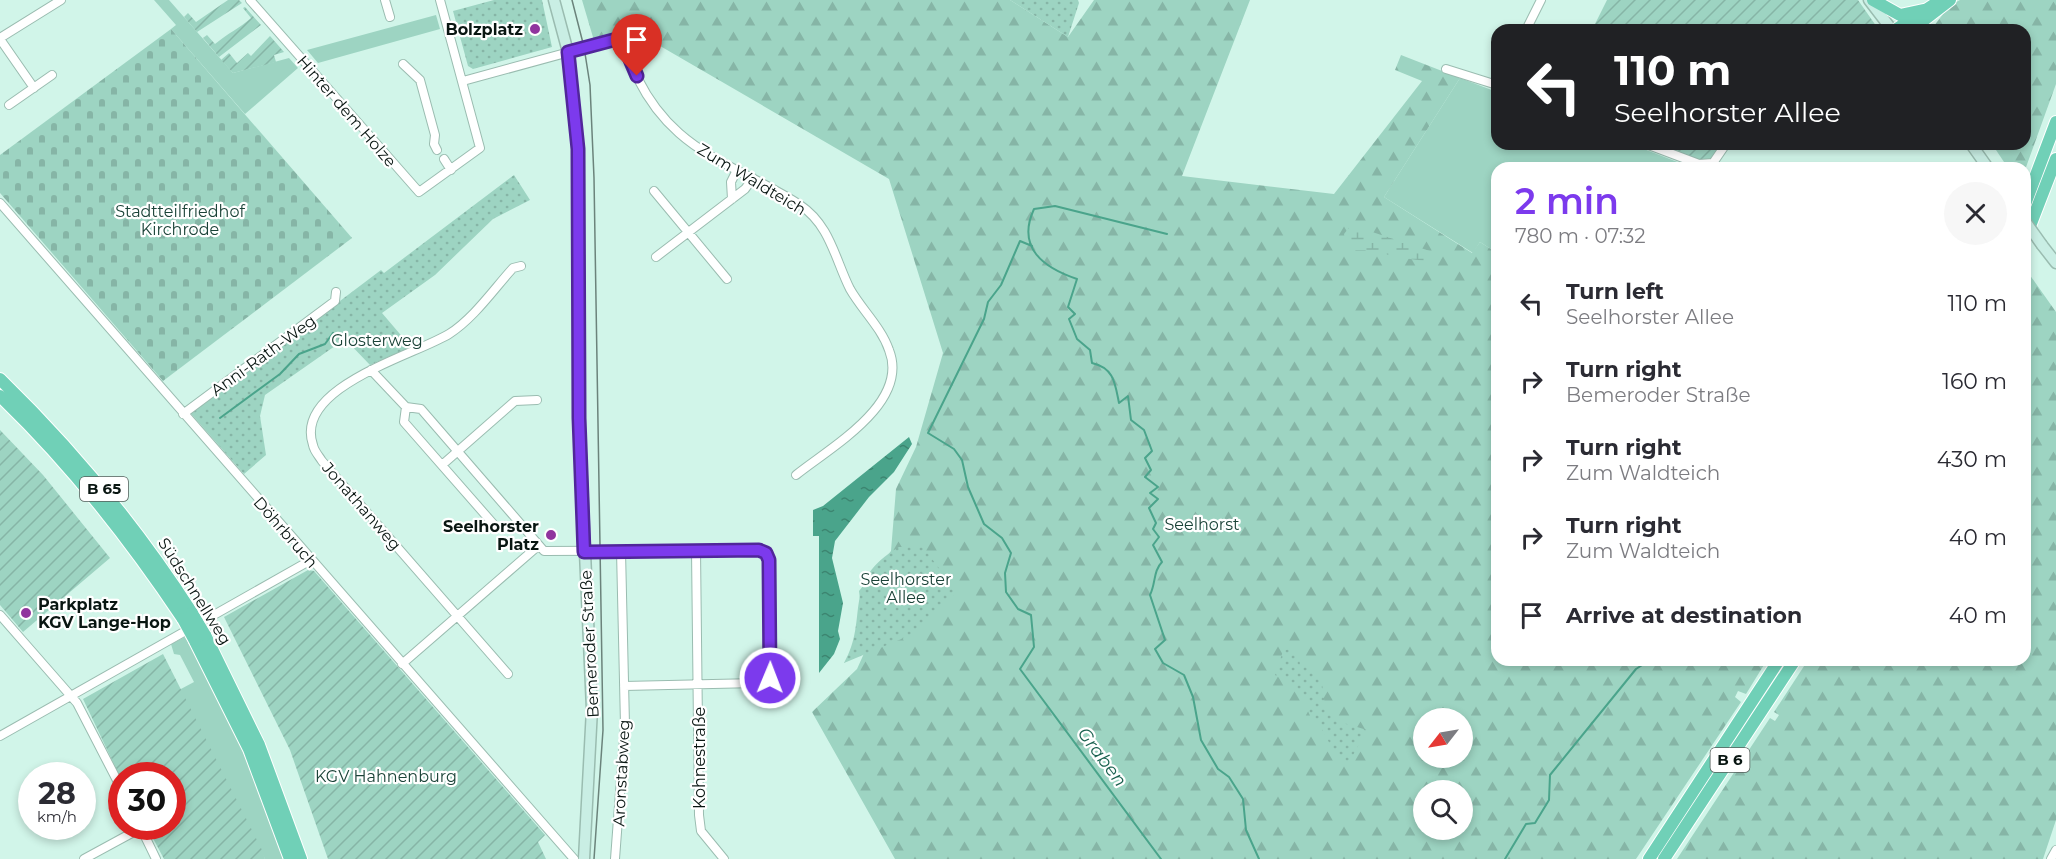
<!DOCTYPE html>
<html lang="en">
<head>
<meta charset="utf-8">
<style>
	:root { --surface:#fff; --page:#f7f7f7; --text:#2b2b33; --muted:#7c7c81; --accent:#7c3aed }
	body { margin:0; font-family:Montserrat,sans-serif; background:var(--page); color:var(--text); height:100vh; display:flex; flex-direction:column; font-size:22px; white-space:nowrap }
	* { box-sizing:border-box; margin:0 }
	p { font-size:20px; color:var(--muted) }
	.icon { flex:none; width:33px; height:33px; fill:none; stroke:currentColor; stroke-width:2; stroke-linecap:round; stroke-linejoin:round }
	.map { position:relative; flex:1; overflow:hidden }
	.side { position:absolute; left:1491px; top:162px; width:540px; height:504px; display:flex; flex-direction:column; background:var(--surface); border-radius:18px; box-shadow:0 3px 9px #0003 }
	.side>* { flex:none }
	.top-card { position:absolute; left:1491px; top:24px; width:540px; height:126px; border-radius:18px; box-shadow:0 3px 9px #0003; background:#202124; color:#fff; overflow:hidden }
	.needle { width:39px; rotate:239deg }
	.buttons { position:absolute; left:1413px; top:708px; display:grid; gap:12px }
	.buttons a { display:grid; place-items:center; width:60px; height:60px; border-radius:50%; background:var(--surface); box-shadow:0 3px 9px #0003; font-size:30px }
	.speed { position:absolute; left:18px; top:762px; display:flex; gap:12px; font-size:30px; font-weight:700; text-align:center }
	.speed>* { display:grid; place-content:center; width:78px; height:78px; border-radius:50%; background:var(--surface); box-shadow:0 3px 9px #0003; line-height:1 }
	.speed small { font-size:15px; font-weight:400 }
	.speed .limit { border:9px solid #d22; background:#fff; color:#111 }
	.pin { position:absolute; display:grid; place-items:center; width:51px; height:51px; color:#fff; margin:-62px -26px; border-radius:50% 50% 50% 0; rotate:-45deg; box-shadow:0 0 6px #0007 }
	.pin .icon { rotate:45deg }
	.me { position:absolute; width:66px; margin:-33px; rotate:1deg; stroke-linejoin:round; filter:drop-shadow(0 0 4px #0008) }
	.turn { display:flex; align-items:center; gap:21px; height:126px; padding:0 24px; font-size:27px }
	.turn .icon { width:78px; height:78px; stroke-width:2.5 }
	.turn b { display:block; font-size:42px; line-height:51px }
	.round { display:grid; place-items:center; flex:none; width:63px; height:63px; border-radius:32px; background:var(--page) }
	.head { display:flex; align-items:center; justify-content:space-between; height:102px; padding:0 24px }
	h1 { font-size:36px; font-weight:600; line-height:45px; color:var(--accent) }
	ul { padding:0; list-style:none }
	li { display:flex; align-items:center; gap:18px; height:78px; padding:0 24px }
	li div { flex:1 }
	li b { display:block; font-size:22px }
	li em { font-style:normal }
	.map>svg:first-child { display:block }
	.grass { fill:#9dd4c2 }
	.forest { fill:url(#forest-firs); fill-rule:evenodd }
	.wetland { fill:url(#wetland-marsh) }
	.cemetery { fill:url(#cemetery-stones) }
	.park { fill:url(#park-dots) }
	.garden { fill:url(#garden-furrows) }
	.water { fill:url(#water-ripples) }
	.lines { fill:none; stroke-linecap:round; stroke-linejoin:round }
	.stream { stroke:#4aa48b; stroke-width:2 }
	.minor-casing { stroke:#9abcb0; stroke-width:10 }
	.secondary-casing { stroke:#9abcb0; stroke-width:13 }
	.trunk-casing { stroke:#fff; stroke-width:14 }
	.minor { stroke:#fff; stroke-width:8 }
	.secondary { stroke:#c9eee4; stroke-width:10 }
	.trunk { stroke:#70d0b7; stroke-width:12 }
	.tram { stroke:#6b837b; stroke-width:1.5 }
	.secondary-bridge-casing { stroke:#9abcb0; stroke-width:13; stroke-linecap:butt }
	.trunk-bridge-casing { stroke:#fff; stroke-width:14; stroke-linecap:butt }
	.secondary-bridge { stroke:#c9eee4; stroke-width:10 }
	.trunk-bridge { stroke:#70d0b7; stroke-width:12 }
	.route-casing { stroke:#51269a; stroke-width:15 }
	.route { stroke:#7c3aed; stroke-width:10 }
	.poi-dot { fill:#90349e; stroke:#fff; stroke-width:2 }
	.labels { text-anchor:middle; stroke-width:4.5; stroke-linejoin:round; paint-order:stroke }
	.shield { fill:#fff; stroke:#535c59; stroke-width:1.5 }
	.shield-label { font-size:15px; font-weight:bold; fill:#091612 }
	.poi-label { font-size:16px; font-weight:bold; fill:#091612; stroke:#fff; text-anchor:end }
	.street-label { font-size:16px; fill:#091612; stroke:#fff }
	.park-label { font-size:16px; fill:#1b4338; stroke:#fff }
	.water-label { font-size:18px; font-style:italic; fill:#1b6250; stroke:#fff }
</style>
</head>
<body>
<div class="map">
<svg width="2056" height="859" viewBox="0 0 2056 859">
	<defs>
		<pattern id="forest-firs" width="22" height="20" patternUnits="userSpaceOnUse" patternTransform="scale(1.5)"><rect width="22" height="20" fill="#9dd4c2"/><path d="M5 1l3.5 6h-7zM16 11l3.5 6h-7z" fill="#86b5a6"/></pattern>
		<pattern id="wetland-marsh" width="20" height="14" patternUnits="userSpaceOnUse" patternTransform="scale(1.5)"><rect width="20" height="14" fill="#9dd4c2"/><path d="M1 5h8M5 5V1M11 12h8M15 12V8" fill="none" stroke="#86b5a6"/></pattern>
		<pattern id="cemetery-stones" width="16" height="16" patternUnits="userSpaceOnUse" patternTransform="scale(1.5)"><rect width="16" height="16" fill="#9dd4c2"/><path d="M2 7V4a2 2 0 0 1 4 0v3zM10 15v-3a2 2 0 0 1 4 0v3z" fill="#86b5a6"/></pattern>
		<pattern id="park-dots" width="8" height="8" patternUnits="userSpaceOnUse" patternTransform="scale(1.5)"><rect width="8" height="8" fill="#9dd4c2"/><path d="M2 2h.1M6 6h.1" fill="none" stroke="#86b5a6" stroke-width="1.8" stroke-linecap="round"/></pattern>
		<pattern id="garden-furrows" width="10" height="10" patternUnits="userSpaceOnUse" patternTransform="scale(1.5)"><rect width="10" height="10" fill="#9dd4c2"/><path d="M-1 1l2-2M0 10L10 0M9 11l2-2" fill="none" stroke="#86b5a6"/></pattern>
		<pattern id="water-ripples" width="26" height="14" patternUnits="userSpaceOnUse" patternTransform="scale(1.5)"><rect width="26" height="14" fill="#4aa48b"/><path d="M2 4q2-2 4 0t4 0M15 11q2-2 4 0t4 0" fill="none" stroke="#3c8570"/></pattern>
	</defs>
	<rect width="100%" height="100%" fill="#d1f5e9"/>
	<path class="grass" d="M154,0H169L233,73L289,58L298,68L245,114L171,29L176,25Z
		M436,15L440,29L318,63L307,50Z
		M1460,78L1497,92V144H1631L1693,168H1497V253L1480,242L1473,253L1384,197Z
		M185,637C226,707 258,782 284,859H265L179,690L194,682L180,655L174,654L171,644Z"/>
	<path class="forest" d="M582,0H1010L1068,37L1094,0H1250L1182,176L1334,194L1422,81L1395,70L1401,55L1460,78L1384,197L1472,253L1480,242L1497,253V660H1767L1746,694L1738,691L1735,697L1741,702L1636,859H895L812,712L857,669L866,649L859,591L891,551L896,489L916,447L943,353L889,179L636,32L595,44ZM1424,718H1462V758H1424ZM1424,790H1462V830H1424Z
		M1960,0H2056V84L2025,170L2008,168L1992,144H2025V30H1931L1949,6Z
		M2027,271L2056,312V820L2043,859H1677L1770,718L1775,721L1779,715L1774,712L1808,660H2025V276Z"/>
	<path class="wetland" d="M1351,225L1436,253L1438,258L1433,262L1395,257L1373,250H1353L1346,245L1344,234Z"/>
	<path class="cemetery" d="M171,29L352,238L163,381L0,193V155Z"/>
	<path class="park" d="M494,0H542L552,47L473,69L468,66L453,11Z
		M1010,0H1078L1079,3L1068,37Z
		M514,175L530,200L493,219L435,275L382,313L411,347L370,365L345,339L265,395L260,416L266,455L244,474L186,408L328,301L332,307L381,270L384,273Z
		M899,547H923L957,592L911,635L844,663C870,618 840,581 899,547Z
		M1292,648L1299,654L1300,666H1310L1321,676L1325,706L1337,721L1367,730L1352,757L1345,764L1334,752L1319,723L1312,720L1307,709L1308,699L1301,691L1275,675L1283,651Z"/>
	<path class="garden" d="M228,0H239L242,3L197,32L184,17L188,13L196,22Z
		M1607,0H1858L1879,30H1592Z
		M245,7L261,25L219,57L203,38L207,35L215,44C228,33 240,28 251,18L243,8Z
		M270,36L284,52L274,55L276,62L233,73L221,60L229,53L237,63L248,53L251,56Z
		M1655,144H1721L1711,160H1699Z
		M0,430L43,475L110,558L23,632L0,605Z
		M308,570L314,571L545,835L538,842L546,859H328L290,750L224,617Z
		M163,654L262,850L265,859H164L147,827L172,826V776H122L121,779L83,699Z"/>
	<path class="water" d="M909,437L912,444L894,472L869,497L835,541L832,558L843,603L838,631L840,639L834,654L819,673V536H813V510L823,506Z"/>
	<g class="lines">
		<path class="stream" d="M1167,234L1055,206L1034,209C1016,248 1044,268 1077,279L1068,307L1075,314L1069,319L1077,339L1090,350L1092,363C1114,368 1115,383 1119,403L1128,396L1131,420L1144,430L1152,451L1145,458L1151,470L1145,477L1158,487L1150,493L1158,499L1149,508L1156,523L1153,529L1159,537L1153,545L1162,562C1153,571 1156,583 1150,595L1165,640L1155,649L1163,663L1184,675L1193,697L1201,740L1218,769L1229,777L1243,799L1246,830L1259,859
			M1032,246L1020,241L1001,285L988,302L984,319L928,433L954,449L962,460L968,487L984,524L1002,538L1011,553L1005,573L1006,592L1018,609L1031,615L1034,647L1020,669L1161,859
			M220,418L280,374L299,354L325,344L333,333
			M1505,859L1526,824L1535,823L1549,800L1550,775L1636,669L1650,660"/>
		<defs>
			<path id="minor" d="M250,0L419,192L480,148L440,0
				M385,0L390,17
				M1526,30L1541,0
				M0,38L61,0
				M0,39L34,88
				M403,64L420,80L435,135L434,144L437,150
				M1446,69L1497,85
				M463,81L617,39C627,51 631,64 638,79C648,99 662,118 679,133C714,164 761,179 800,205C830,225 835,259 850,289C862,310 881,327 889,350C910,403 831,447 796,475
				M9,105L52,75
				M1646,144L1699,164L1713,163L1726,144
				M444,159L451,170
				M654,191L727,279
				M732,199L731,182L737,170
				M0,203L574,859
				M656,257L745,189L753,178
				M371,370L406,407L421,409L544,551L759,550L766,553L769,560L770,678L757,683L624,686
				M406,407L404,422L496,527L524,528
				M183,414L335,301L336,292
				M442,465L515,401L537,400
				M696,550L699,815L701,831L724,859
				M0,615L77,703L122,790
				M402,664L538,546
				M508,674L322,461C319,456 314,451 313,445C293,387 415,355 449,334C474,318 493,290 513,268L521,266
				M0,736L311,560
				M140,826L156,859
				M84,859L141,828
				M615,859L625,725L621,551
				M2051,859L2056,850"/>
			<path id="secondary" d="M554,0L568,52L578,149L579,418L592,709L584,859
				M1869,0L1892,30
				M1971,144L1988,168
				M2042,245L2056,263"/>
			<path id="trunk" d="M1873,0L1900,15L1928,9
				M1895,30L1941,0
				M1911,30L1950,0
				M2025,204L2056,122
				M2025,239L2056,159
				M0,379C73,450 136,526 192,613
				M0,396C70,463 129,538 183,619
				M205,635L259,745L301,859
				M195,641L249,749L290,859
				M1649,859L1779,660
				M1664,859L1795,660"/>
		</defs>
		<use href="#minor" class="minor-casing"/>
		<use href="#secondary" class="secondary-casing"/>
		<use href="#trunk" class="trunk-casing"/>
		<use href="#minor" class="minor"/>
		<use href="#secondary" class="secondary"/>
		<use href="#trunk" class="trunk"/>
		<path class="tram" d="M572,0L584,47L590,85L594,178L603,730L594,859"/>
		<defs>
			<path id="secondary-bridge" d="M2025,221L2042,245"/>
			<path id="trunk-bridge" d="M192,613L205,635
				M183,619L195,641"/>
		</defs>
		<use href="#secondary-bridge" class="secondary-bridge-casing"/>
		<use href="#trunk-bridge" class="trunk-bridge-casing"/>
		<use href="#secondary-bridge" class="secondary-bridge"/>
		<use href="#trunk-bridge" class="trunk-bridge"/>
	</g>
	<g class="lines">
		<defs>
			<path id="route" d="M637,76L626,50L617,39L568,52L578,149L579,418L584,552L759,550L766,553L769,560L770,678"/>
		</defs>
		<use href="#route" class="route-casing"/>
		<use href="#route" class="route"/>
	</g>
	<g class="poi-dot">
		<circle cx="535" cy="29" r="6"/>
		<circle cx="551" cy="535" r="6"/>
		<circle cx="26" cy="613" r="6"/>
	</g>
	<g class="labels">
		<g class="shield">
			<rect x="80" y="477" width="48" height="24" rx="4.5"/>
			<rect x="1710.5" y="748" width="39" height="24" rx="4.5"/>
		</g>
		<g class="shield-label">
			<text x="104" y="494">B 65</text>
			<text x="1730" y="765">B 6</text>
		</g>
		<g class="poi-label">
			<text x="523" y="35">Bolzplatz</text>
			<text x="539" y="532">Seelhorster<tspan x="539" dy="18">Platz</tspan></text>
			<text x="38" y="610" text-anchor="start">Parkplatz<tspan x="38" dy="18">KGV Lange-Hop</tspan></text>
		</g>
		<g class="street-label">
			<text transform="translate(347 111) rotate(49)" y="6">Hinter dem Holze</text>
			<text transform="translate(752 179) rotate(31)" y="6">Zum Waldteich</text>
			<text transform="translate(263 355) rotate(-36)" y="6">Anni-Rath-Weg</text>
			<text transform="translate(362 506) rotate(49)" y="6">Jonathanweg</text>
			<text transform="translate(286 532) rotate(49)" y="6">Döhrbruch</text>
			<text transform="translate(195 591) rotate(58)" y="6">Südschnellweg</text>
			<text transform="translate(589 644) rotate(-93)" y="6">Bemeroder Straße</text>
			<text transform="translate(699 758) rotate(-90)" y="6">Kohnestraße</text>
			<text transform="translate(621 773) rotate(-87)" y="6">Aronstabweg</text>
		</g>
		<g class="park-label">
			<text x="180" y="217">Stadtteilfriedhof<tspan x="180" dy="18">Kirchrode</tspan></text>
			<text x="377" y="346">Glosterweg</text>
			<text x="1202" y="530">Seelhorst</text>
			<text x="906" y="585">Seelhorster<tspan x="906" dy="18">Allee</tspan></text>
			<text x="386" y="782">KGV Hahnenburg</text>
		</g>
		<g class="water-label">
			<text transform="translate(1102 757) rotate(53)" y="6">Graben</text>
		</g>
	</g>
</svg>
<div class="buttons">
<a><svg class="needle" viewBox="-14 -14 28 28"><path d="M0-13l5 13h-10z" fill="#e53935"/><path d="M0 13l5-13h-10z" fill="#7c7c81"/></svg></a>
<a><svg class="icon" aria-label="search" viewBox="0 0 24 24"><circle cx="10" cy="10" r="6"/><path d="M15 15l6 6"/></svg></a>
</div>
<div class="speed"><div>28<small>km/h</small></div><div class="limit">30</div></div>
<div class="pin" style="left:637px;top:76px;background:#d93025"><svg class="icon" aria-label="arrive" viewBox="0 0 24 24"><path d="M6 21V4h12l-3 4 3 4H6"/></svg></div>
<svg class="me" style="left:770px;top:678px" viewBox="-20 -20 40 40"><circle r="17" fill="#7c3aed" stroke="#fff" stroke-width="3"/><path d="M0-11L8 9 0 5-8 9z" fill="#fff"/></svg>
<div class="top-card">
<div class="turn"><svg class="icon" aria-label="left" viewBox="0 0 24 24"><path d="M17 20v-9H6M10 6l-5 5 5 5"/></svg><div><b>110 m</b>Seelhorster Allee</div></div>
</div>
<section class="side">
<div class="head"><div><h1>2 min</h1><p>780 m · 07:32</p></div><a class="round"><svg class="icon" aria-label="close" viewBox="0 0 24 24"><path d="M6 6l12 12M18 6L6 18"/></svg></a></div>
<ul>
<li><svg class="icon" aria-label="left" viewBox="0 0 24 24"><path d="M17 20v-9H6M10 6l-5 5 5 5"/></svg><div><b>Turn left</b><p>Seelhorster Allee</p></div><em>110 m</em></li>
<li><svg class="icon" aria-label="right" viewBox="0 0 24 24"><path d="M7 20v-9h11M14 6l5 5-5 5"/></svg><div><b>Turn right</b><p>Bemeroder Straße</p></div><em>160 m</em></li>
<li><svg class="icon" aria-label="right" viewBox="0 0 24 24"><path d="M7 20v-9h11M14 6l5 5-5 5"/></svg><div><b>Turn right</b><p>Zum Waldteich</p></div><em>430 m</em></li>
<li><svg class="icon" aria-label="right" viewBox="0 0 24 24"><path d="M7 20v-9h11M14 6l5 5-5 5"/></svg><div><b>Turn right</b><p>Zum Waldteich</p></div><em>40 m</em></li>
<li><svg class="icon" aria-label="arrive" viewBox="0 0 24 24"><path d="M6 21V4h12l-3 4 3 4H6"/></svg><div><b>Arrive at destination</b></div><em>40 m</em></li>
</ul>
</section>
</div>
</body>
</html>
